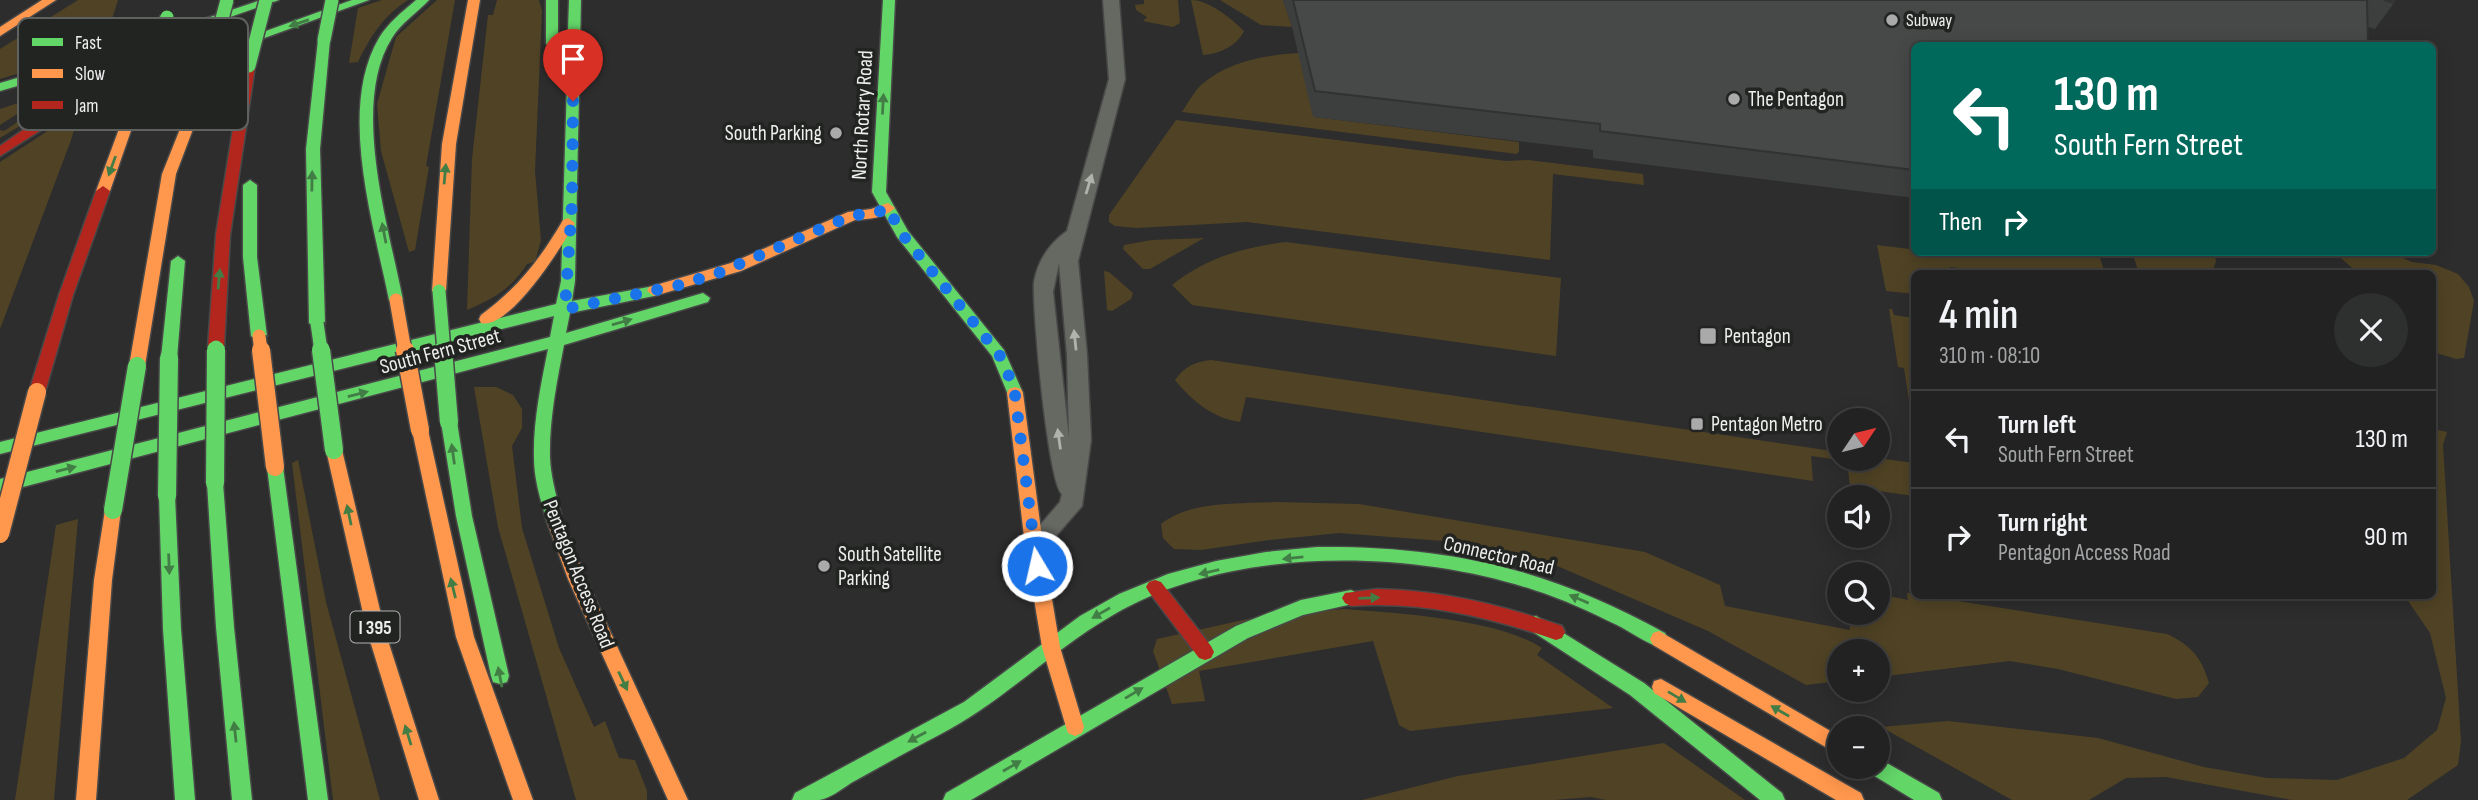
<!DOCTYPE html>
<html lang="en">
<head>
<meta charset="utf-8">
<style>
	:root { --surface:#222; --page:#2e2f2f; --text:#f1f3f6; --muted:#a2a4a5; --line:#3f3f40 }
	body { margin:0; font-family:"Sofia Sans Condensed",sans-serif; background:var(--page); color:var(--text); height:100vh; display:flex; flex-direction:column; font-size:26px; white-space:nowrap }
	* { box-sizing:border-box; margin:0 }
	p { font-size:23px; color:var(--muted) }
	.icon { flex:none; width:38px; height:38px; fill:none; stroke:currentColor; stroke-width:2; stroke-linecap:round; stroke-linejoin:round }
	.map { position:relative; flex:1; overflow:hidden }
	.drawer { position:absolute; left:1911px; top:270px; width:525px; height:329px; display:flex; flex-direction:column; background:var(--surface); border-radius:10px; box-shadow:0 4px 18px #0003,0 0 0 2px var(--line) }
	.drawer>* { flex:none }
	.top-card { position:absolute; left:1911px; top:42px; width:525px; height:214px; border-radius:10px; box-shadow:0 4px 18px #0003,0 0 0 2px var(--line); background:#00695c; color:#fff; overflow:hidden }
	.needle { width:46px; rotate:55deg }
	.fabs { position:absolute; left:1827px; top:408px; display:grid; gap:14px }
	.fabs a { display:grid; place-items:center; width:63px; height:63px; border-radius:50%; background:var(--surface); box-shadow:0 4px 18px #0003,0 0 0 2px var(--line); font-size:35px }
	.pin { position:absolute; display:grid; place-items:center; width:60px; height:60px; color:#fff; margin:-72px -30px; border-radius:50% 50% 50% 0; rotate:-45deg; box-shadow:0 0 7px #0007 }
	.pin .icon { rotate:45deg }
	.me { position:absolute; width:77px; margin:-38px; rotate:351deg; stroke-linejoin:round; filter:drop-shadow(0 0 5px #0008) }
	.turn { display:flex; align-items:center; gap:24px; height:147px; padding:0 28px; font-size:32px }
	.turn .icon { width:91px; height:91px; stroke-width:2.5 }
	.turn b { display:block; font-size:49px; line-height:60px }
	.then { display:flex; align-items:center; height:66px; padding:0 28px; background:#0003; gap:14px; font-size:26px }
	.round { display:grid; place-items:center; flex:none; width:74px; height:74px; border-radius:37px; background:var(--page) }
	.summary { display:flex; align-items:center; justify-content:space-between; height:119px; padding:0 28px }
	h1 { font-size:42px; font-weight:600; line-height:52px }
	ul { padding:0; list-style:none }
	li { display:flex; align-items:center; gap:21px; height:98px; padding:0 28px; border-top:2px solid var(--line) }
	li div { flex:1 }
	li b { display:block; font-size:26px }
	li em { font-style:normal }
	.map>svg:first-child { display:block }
	.green { fill:#504325 }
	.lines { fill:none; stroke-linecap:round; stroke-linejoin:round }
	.street-casing { stroke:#484848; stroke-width:3 }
	.fast-casing { stroke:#484848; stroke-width:3 }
	.slow-casing { stroke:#484848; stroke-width:3 }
	.jam-casing { stroke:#484848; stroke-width:3 }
	.street { fill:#666862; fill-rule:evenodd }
	.fast { fill:#63d668; fill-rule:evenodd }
	.slow { fill:#ff974d; fill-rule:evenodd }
	.jam { fill:#b3261e; fill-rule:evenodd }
	.fast-bridge-far1-casing { stroke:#484848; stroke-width:16; stroke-linecap:butt }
	.fast-bridge-casing { stroke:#484848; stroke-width:21; stroke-linecap:butt }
	.slow-bridge-far1-casing { stroke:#484848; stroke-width:16; stroke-linecap:butt }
	.slow-bridge-casing { stroke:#484848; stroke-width:21; stroke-linecap:butt }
	.fast-bridge-far1 { stroke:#63d668; stroke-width:13 }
	.fast-bridge { stroke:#63d668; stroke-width:18 }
	.slow-bridge-far1 { stroke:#ff974d; stroke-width:13 }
	.slow-bridge { stroke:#ff974d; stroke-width:18 }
	.wall { fill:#3d3e3e }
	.building { fill:#474848; stroke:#323232; stroke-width:2 }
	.oneway { fill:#427d45 }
	.oneway2 { fill:#b0b2ae }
	.route { stroke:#1a73e8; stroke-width:12; stroke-dasharray:0 21.6 }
	.poi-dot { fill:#aaa; stroke:#222422; stroke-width:2.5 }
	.labels { text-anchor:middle; stroke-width:7; stroke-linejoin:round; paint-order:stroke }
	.far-poi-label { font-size:18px; fill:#edeeed; stroke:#222422; text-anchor:start }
	.shield { fill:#222422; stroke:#b0b1b0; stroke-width:2 }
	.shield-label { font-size:19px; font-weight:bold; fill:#edeeed }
	.poi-label { font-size:21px; fill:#edeeed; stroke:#222422; text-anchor:start }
	.street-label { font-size:21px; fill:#edeeed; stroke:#222422 }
	.key { fill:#222422; stroke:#5f615f; stroke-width:2 }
	.key-label { font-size:19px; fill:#edeeed }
</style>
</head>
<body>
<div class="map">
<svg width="2478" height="800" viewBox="0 0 2478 800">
	<rect width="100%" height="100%" fill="#2d2d2d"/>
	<path class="green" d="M78,0H118L103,48L0,79V49Z
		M382,0H408C384,15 370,37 358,62L349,63L358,8Z
		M437,0H455L426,166L429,167L415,250L409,252L381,151L377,104L396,37Z
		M497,0H539L542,11L535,171L541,240L535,262L527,264C512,288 493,299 467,310L472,159L488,15H493Z
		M1144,0H1178L1180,23L1173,27L1143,21L1147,17L1136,10L1135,5L1144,4Z
		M1191,0C1209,0 1232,19 1244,31C1237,46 1219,54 1203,55Z
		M1220,0H1283L1292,27L1261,25Z
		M1299,53L1314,117L1519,142V151L1517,154L1182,112C1188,103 1194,92 1201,85C1228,61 1265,55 1299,53Z
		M88,80L90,88L51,107L0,138V130L4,131L25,117L17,114L0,125V109Z
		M80,110L71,140L0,329V162Z
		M1176,120L1506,161L1528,160L1643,174L1644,185L1553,174L1550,260L1247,222L1137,228L1115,226L1109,222V215Z
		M1204,238L1150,269H1143L1123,249L1124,245L1152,240Z
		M1286,242L1561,278L1556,356L1192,305L1172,285C1206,258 1243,247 1286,242Z
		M1877,245L1957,255V252H2098L2105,273H1997L1950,267L1951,273H1914V294L1886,291Z
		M2132,252H2214L2216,261L2212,273H2139Z
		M2334,252H2390L2412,262L2436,265L2458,274L2469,287L2474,301L2464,358L2456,359L2433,352L2432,273H2358Z
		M1104,271L1109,272L1133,293L1131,299L1112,311L1107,310Z
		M1889,309H1892L1894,315L1914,318V408L1910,407L1904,368L1898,367Z
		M1211,360L1839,452V458H1878L1914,463V496L1850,487L1847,461L1811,456L1813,481L1246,397L1240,422C1213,418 1192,401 1175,380C1185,366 1195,362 1211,360Z
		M474,387H496L513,395L522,409V428L512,446L522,528L559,648L594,727L605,721L619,758L635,760L647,791V800H576L498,527Z
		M2433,429L2447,432L2443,445L2461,742L2458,765L2407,800H2292L2166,777L2126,778L2089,800H2012L1881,727L1948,721L2098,738L2204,767L2267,778L2337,780L2404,758L2437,730L2446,698L2430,633L2404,595H2432Z
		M298,460L326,602L380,800H333L292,463Z
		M1275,502L1359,504L1645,552L1720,585L1725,606L1850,630L1848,613L1878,612V594L1908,600L1907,593L2167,634C2191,645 2202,658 2209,683L2198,697L2176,699L2058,669L2010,661L1878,677V651H1839V681L1806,685L1708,631L1555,565L1456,542L1339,533L1269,540L1201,550L1174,549L1163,538L1161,524C1192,500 1238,504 1275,502Z
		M78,519L54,800H15L56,525Z
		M1344,609C1397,613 1498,619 1542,648L1537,655L1613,708L1410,731L1399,725L1373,641L1199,671L1205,701L1172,704L1153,651L1157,639L1257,617Z
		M1664,743L1745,800H1606L1591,797L1554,800H1362L1458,776Z"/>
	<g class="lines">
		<defs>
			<path id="street" d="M1103,0H1119L1125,79L1078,261L1087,355L1091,440L1082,506L1042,552L1034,555L1026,552L1023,545L1060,502L1062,494C1048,482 1032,308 1034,282C1038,260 1049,244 1067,231L1109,79ZM1059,263L1067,355L1069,438L1053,292Z"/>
			<path id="fast" d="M261,0H279L107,60L0,91V83L99,54Z
				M352,0H369L193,64L189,65L183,61Z
				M416,0H429C417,13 401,23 392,38C350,104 389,228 403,300L396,305L389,300C374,225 337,109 379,38C388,23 402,12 416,0Z
				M546,0H558V43L567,59L569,0H581L575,281L572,301L654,286L661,291L654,296L570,313L566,333L703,293L710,298L708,302L564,345C557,381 549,421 550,458C551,480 558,501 563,522L561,527L555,529L549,527L547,522C541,501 534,480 534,458C533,422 541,384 548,349L0,493V479L550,337L554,316L0,454V442L556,304L561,281L567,81L546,43Z
				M883,0H895L886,192L908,231L1004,350L1023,393L1021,397H1009L992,356L897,237L872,192Z
				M324,36L330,40L320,149L325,323L317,328L309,323L306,149L318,40Z
				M250,180L257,185V257L267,336L259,342L251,336L243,257V185Z
				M178,256L185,261L177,358L169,364L161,358L171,261Z
				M449,416L455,418L457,422L472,516L509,676L507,682L500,684L493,682L491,676L456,516L441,422L443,418Z
				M275,460L281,462L283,467L328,800H308L267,467L269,462Z
				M215,476L221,478L223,483L234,627L252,800H232L216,627L207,483L209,478Z
				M167,489L173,491L175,496L181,629L195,800H175L163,629L159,496L161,491Z
				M1317,547C1450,546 1549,569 1665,633L1668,639L1665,645L1659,647C1644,642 1631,632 1617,625C1590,612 1563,599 1534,590C1408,548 1230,546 1113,615C1052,650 1003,702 939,735C910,750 880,767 851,783C842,789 829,799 819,800C810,800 801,800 792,800L795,793L964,702L1080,616L1119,594L1168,574L1216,561L1266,552Z
				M1351,590L1357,593L1360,598L1357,603L1303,615L1248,638L971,800H943L946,793L1236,626L1301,600Z
				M1536,616L1644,683L1782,793L1785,800H1760L1630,695L1530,630L1527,624L1530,618Z
				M1878,758L1939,793L1942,800H1914L1868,772L1866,766H1878Z"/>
			<path id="slow" d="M42,0H56L0,36V27Z
				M468,0H480L456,144L446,291L439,296L432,291L442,144Z
				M206,75L212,79L176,174L145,366L137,372L129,366L162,174L200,79Z
				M135,98L141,102L110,191L103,196L98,194L96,191L129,102Z
				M888,203L895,208C885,218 869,219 855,220L741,271L654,296L647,291L649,287L731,263L848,212L871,209Z
				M568,218L575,223C563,245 509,331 481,323L479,319L481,315C517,289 541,258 563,220Z
				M1015,387L1021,389L1023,393L1043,545L1060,647L1084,727L1082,733L1075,736L1068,733L1066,727L1042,647L1025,545L1007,393L1009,389Z
				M420,424L426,426L428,430L474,637L533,800H513L456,637L412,430L414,426Z
				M334,444L340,445L342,450L385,631L439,800H419L367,631L326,450L328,445Z
				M113,503L119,505L121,510L112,580L96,800H76L94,580L105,510L107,505Z
				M555,515L561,517L563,522L586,579L688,800H668L568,579L547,522L549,517Z
				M1659,631L1839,736V755L1653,645L1650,639L1653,633Z
				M1661,679L1861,793L1864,800H1836L1654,693L1652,687L1654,681Z"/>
			<path id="jam" d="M189,57L193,58V64L119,91L55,121L0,156V146L45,115L109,85Z
				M249,62L255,66L230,235L224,347L216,353L208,347L216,235L243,66Z
				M103,186L110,191L73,295L45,392L37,398L31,396L29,392L59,295L96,191Z
				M1155,580L1161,582L1211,646L1214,652L1211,658L1205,660L1199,658L1149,592L1146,587L1149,582Z
				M1377,589C1441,590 1502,605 1562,626L1565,632L1562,638L1556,640C1489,617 1423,601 1351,606L1345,603L1342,598L1345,593Z"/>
		</defs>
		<use href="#street" class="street-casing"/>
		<use href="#fast" class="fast-casing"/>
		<use href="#slow" class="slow-casing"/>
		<use href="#jam" class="jam-casing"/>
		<use href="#street" class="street"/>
		<use href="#fast" class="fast"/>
		<use href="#slow" class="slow"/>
		<use href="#jam" class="jam"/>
		<defs>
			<path id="fast-bridge-far1" d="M324,40L332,0
				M249,66L266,0
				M206,79L227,0
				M135,102L167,17
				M439,291L444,351
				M317,323L321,351
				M216,351V347"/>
			<path id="fast-bridge" d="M321,350L334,450
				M443,350L449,422
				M215,483L216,350
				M167,496L169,358
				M113,510L137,366"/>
			<path id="slow-bridge-far1" d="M396,300L405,351
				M259,336L261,351"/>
			<path id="slow-bridge" d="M261,350L275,467
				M405,350L420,430
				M0,534L37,392"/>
		</defs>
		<use href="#fast-bridge-far1" class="fast-bridge-far1-casing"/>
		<use href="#fast-bridge" class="fast-bridge-casing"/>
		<use href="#slow-bridge-far1" class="slow-bridge-far1-casing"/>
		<use href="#slow-bridge" class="slow-bridge-casing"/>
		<use href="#fast-bridge-far1" class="fast-bridge-far1"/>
		<use href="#fast-bridge" class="fast-bridge"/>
		<use href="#slow-bridge-far1" class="slow-bridge-far1"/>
		<use href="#slow-bridge" class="slow-bridge"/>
	</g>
	<path class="wall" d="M1283,0H2395L2394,3L2375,29L2368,27L1914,46V198L1593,158V150L1313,117L1292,27Z"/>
	<path class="building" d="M1293,0H2367L2368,46H1914V170L1600,131V124L1315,91Z
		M2384,0H2395L2394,3Z"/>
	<defs><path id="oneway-solid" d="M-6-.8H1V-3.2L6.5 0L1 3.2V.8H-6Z" transform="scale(1.75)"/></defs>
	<g class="oneway">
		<use href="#oneway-solid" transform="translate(299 23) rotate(161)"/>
		<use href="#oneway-solid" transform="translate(883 104) rotate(-87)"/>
		<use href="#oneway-solid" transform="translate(112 166) rotate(110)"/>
		<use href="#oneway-solid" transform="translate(445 174) rotate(-85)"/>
		<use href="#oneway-solid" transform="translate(312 181) rotate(-89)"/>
		<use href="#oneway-solid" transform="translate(384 233) rotate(-101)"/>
		<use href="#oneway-solid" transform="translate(219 279) rotate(-85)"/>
		<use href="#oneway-solid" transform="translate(622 322) rotate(-16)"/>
		<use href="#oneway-solid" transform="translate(358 394) rotate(-14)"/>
		<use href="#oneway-solid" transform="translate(453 454) rotate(-98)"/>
		<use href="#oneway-solid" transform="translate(66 469) rotate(-14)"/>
		<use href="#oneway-solid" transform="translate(349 515) rotate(-102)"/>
		<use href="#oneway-solid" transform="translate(1293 558) rotate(174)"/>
		<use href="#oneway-solid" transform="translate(169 564) rotate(88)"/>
		<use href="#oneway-solid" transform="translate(1209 572) rotate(167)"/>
		<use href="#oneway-solid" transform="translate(453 588) rotate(-104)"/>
		<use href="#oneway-solid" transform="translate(1369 598) rotate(-2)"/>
		<use href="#oneway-solid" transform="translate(1579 599) rotate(-157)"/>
		<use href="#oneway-solid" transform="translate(1101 613) rotate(150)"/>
		<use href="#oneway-solid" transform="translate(500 677) rotate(-101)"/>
		<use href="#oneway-solid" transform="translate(623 681) rotate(65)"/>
		<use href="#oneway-solid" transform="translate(1134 693) rotate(-31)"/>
		<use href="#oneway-solid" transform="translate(1677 697) rotate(31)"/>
		<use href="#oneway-solid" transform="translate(1780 711) rotate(-150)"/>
		<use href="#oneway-solid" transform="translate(235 732) rotate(-96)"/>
		<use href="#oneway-solid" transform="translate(408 735) rotate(-107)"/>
		<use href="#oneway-solid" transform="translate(917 737) rotate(151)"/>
		<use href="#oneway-solid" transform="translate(1012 766) rotate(-30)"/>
	</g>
	<g class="oneway2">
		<use href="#oneway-solid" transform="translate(1089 184) rotate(-73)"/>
		<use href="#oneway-solid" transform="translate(1075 340) rotate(-96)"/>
		<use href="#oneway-solid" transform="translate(1059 439) rotate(-98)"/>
	</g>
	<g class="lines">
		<path class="route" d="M573,101L572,203L565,309L680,285L721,272L853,215L873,214L888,208L902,234L999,354L1014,387L1037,566"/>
	</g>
	<g class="poi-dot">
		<circle cx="1892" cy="20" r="7"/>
		<circle cx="1734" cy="99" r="7"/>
		<circle cx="836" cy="133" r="7"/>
		<rect x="1699" y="327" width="18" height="18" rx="3.5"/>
		<rect x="1690" y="417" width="14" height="14" rx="3.5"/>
		<circle cx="824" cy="566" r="7"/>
	</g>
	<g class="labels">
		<g class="far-poi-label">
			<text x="1906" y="26">Subway</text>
		</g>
		<rect class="shield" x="350.5" y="611.5" width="49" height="31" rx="5"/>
		<g class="shield-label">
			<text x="375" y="634">I 395</text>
		</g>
		<g class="poi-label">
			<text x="1748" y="106">The Pentagon</text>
			<text x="822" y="140" text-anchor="end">South Parking</text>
			<text x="1724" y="343">Pentagon</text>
			<text x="1711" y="431">Pentagon Metro</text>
			<text x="838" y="561">South Satellite<tspan x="838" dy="24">Parking</tspan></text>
		</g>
		<g class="street-label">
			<text transform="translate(862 115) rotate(-87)" y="7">North Rotary Road</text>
			<text transform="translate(440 351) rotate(-15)" y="7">South Fern Street</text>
			<text transform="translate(1499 555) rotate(13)" y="7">Connector Road</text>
			<text transform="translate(579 574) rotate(68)" y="7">Pentagon Access Road</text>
		</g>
	</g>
	<rect x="18" y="18" width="230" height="112" rx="10" class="key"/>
	<rect x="32" y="38" width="31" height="8" fill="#63d668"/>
	<rect x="32" y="69" width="31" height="9" fill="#ff974d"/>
	<rect x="32" y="101" width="31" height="8" fill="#b3261e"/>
	<g class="key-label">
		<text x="75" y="49">Fast</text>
		<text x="75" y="80">Slow</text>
		<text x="75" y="112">Jam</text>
	</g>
</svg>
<div class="fabs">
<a><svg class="needle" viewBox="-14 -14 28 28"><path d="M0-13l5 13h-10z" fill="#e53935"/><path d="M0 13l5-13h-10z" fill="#a2a4a5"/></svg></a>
<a><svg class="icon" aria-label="sound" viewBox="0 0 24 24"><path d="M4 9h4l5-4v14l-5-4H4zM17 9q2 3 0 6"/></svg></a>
<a><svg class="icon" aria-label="search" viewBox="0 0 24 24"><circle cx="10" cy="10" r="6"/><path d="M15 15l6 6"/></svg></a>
<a>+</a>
<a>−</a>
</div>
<div class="pin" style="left:573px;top:101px;background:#d93025"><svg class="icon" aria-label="arrive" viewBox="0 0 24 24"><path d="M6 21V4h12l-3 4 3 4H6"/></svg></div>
<svg class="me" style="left:1037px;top:566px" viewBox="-20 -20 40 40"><circle r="17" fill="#1a73e8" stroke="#fff" stroke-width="3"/><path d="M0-11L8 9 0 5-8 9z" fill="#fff"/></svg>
<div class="top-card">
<div class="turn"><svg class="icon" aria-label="left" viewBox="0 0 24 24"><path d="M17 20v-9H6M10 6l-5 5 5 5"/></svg><div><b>130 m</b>South Fern Street</div></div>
<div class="then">Then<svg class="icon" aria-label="right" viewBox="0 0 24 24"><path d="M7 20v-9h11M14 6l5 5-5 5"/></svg></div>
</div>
<section class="drawer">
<div class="summary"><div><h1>4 min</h1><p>310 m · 08:10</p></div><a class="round"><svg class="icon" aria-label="close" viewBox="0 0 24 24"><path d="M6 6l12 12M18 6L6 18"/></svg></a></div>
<ul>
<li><svg class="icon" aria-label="left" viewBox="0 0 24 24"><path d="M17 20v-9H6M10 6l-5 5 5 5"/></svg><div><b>Turn left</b><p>South Fern Street</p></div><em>130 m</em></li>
<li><svg class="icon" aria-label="right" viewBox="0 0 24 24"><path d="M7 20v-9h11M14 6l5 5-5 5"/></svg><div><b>Turn right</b><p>Pentagon Access Road</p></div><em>90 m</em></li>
</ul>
</section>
</div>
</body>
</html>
